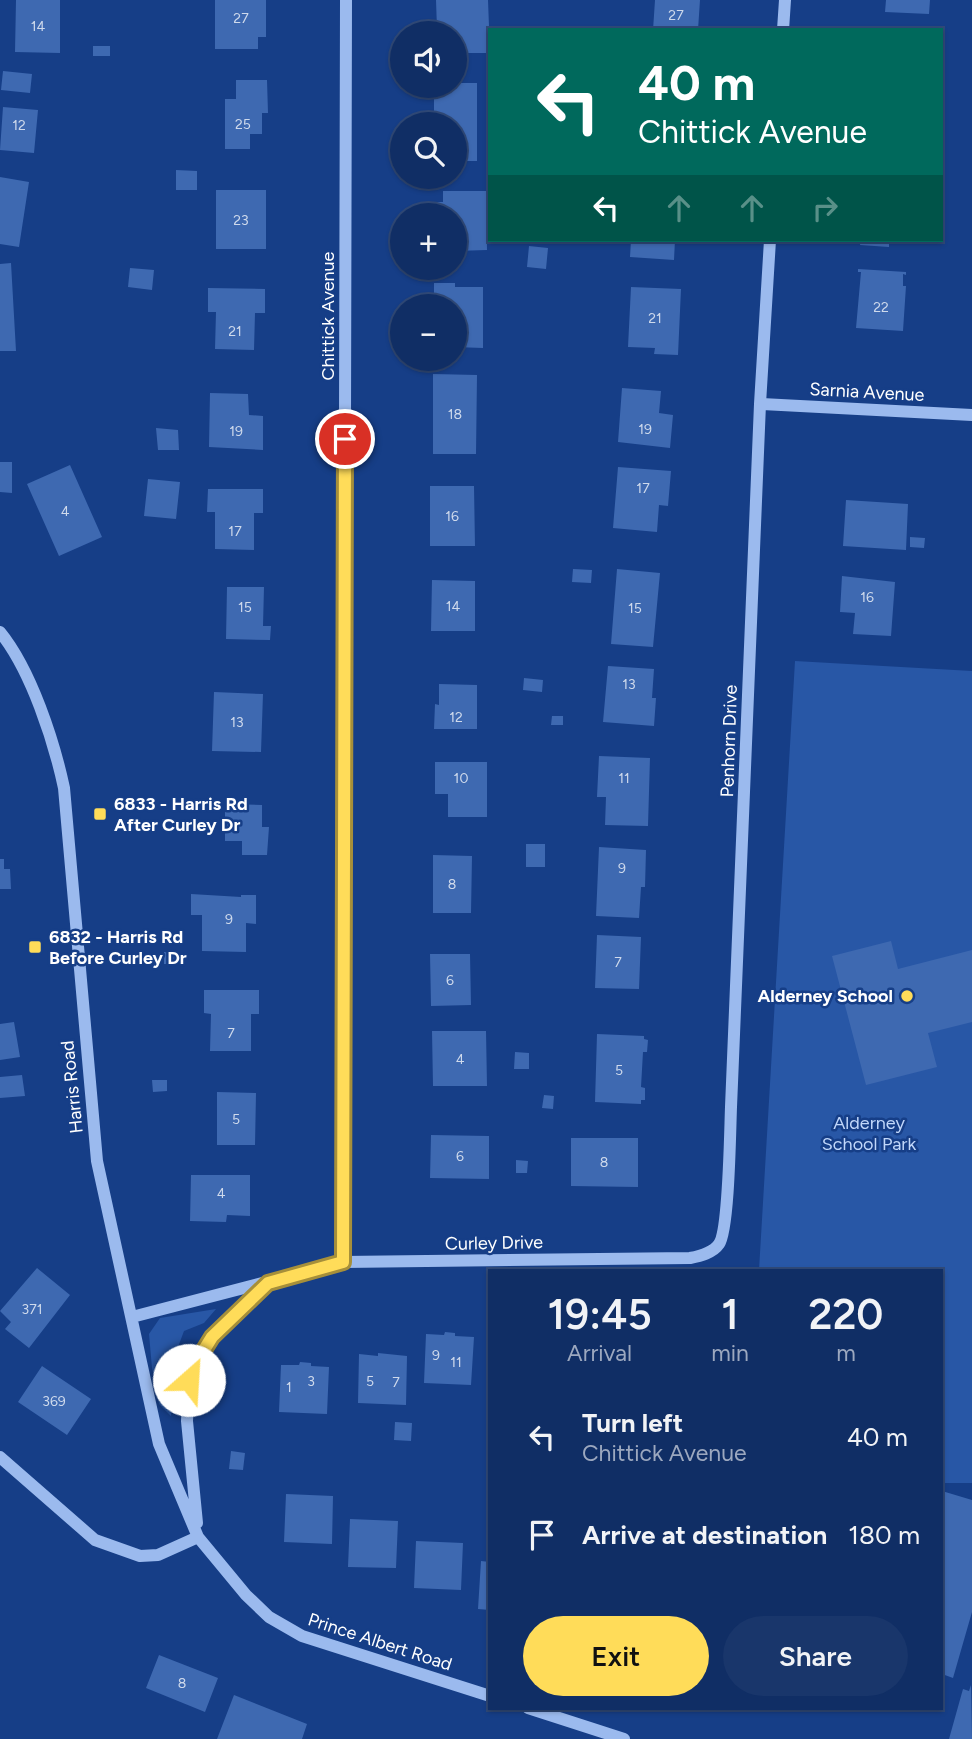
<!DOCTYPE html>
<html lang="en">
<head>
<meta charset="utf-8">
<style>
	:root { --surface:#102e65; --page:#19366b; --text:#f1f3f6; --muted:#9ca8bf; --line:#304a79; --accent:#ffdc59 }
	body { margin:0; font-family:Figtree,sans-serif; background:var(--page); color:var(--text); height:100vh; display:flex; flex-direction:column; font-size:26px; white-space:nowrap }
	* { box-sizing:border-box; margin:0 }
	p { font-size:23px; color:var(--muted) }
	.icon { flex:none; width:38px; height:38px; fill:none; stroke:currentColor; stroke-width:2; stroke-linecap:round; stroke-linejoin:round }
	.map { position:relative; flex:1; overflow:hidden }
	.panel { position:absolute; left:488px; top:1269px; width:455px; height:441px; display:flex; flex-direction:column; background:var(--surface); border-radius:0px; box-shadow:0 2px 5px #0004,0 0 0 2px var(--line) }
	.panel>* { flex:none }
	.hud { position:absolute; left:488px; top:28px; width:455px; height:214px; border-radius:0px; box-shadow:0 2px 5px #0004,0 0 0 2px var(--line); background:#00695c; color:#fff; overflow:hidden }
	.tools { position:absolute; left:390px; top:21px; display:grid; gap:14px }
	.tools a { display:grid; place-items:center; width:77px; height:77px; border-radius:50%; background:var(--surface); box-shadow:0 2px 5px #0004,0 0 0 2px var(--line); font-size:35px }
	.pin { position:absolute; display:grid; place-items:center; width:60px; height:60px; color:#fff; margin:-30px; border:4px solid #fff; border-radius:50%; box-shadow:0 2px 7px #0007 }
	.me { position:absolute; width:77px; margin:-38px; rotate:26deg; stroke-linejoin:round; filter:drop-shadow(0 0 5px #0008) }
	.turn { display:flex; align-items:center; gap:24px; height:147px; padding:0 35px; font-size:32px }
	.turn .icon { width:91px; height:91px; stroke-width:2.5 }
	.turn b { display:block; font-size:49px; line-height:60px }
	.lanes { display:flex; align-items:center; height:66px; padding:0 35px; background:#0003; justify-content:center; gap:35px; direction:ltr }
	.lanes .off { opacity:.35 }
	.eta { display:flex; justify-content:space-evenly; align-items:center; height:119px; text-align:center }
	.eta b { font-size:42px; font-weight:600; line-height:49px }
	.cta { display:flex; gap:14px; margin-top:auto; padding:14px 35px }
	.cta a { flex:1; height:80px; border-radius:42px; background:var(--accent); color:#111; font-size:28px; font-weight:600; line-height:80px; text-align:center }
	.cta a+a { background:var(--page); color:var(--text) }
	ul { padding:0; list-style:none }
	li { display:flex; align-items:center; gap:21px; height:98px; padding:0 35px }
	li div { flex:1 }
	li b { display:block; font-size:26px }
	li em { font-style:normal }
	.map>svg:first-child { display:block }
	.green { fill:#2857a6 }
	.building { fill:#3e69b1 }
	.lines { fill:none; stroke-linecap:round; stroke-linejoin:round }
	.minor { stroke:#9bbaee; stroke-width:12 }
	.route-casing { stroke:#a68f3a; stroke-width:18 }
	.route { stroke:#ffdc59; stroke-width:12 }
	.poi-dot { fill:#ffdc59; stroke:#163e87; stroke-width:2.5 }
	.labels { text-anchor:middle; stroke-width:5; stroke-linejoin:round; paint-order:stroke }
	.number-label { font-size:14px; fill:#cfdaec }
	.street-label { font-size:18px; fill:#fff; stroke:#163e87 }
	.poi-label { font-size:18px; font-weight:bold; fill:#fff; stroke:#163e87; text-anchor:start }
	.park-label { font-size:18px; fill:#c1d7fa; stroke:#163e87 }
</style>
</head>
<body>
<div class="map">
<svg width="972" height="1739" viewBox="0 0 972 1739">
	<rect width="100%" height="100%" fill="#163e87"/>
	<path class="green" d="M795,661L972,671V1483H942V1270H759Z
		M216,1309L204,1323L184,1331L175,1355L171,1416L159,1404L152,1368L149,1334L160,1318Z"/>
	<path class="building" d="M16,0H60V53L15,52Z
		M215,0H266V37H258V49H215Z
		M436,0H488L490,53H455V33H451V29H437Z
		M655,0H700L698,30H653Z
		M886,0H930L929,14L885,12Z
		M93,46H110V56H93Z
		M3,71L32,74L30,93L1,90Z
		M236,80H267L268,113H262V134H250V149H225V99H236Z
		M455,83H477V161H455V124H430V118H434V86H455Z
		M3,107L38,110L34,153L0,150Z
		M176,170L197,171V190H176Z
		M0,177L29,182L19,247L0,244Z
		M216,190H266V249H216Z
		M443,191H486L487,250L455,251V215H436V202H443Z
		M631,240H675L674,260L630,257Z
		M861,240H889V247L860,245Z
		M529,246L548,248L546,269L527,267Z
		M11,263L16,351H0V264Z
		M130,268L154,270L152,290L128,287Z
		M858,269L906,272V275L903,274V286H906L903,331L856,328L861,272H858Z
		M434,283H455V287H483V348L455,347V306H434Z
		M631,287L681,289L678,355L654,354L655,348L628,347Z
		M208,288L265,289V313H255L254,350L215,349L216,312H208Z
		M433,374L477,375L476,454H433Z
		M622,388L661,391L659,413L673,415L670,448L618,442Z
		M210,393L248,394L249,415L263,416V450L209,447Z
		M156,428L178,430L179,450H158Z
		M0,462H12V493L0,492Z
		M70,465L102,537L59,556L27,484Z
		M618,467L671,471L668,506L659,505L657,532L613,528Z
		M148,479L180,482L176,519L144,516Z
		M430,486H474L475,546H430Z
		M208,489H263V513H254V550L215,549V512H207Z
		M846,500L908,504L906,550L843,546Z
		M910,537L925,538L924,548L910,547Z
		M573,569L592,570L591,583L572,582Z
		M617,569L660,573L653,647L611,644Z
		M842,576L895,582L891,636L853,634L855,613L840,612Z
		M432,580L475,581V631H431Z
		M227,587H264L263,626H271L270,640L226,639Z
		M608,666L654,669L652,698H656L654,726L603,722Z
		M524,678L543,680L542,692L523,690Z
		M439,684L477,685V729H434L435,704L439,705Z
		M214,692L263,694L261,752L212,751Z
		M552,716H563V725H551Z
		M599,756L650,758L648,826L605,825L606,797H597Z
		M435,762H487V817H448V794H435Z
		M225,804L262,805V827H269L267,855H242V841H225Z
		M526,844H545V867H526Z
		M599,847L646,850L645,887H641L639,918L596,916Z
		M433,855L472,856L471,913H433Z
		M0,859H4V869H10L11,889H0Z
		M191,894L241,897V895H256V924L246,923V952L202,951V915H191Z
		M597,935L641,937L639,989L595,988Z
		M891,941L898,969L972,950V1022L928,1033L937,1067L866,1085L832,956Z
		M164,952L176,953V964H164Z
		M430,954H470L471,1005L431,1006Z
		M204,990H259V1014H251V1051H210L211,1014L204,1013Z
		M14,1022L20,1057L0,1060V1024Z
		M432,1031H486L487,1086H433Z
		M597,1034L644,1036V1039L648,1040L647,1052H643L641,1087L645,1088V1100H641V1104L595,1102Z
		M515,1052L529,1053V1069H514Z
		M22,1075L25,1096L0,1098V1077Z
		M152,1080H167V1091L153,1092Z
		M217,1092L256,1093L255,1145H217Z
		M544,1095L554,1096L553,1109L542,1108Z
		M431,1135L489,1136V1179L430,1178Z
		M571,1138H638V1187L571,1186Z
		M516,1160L528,1161L527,1173H516Z
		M191,1175H250V1216L227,1215L226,1222L190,1221Z
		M37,1268L70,1295L29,1348L5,1329L11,1322L0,1311Z
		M445,1332L455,1333V1336L474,1337L471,1385L424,1383L426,1334L444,1335Z
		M378,1353L407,1356L406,1405L358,1403L359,1354L378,1356Z
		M300,1362L311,1363V1366L329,1367L327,1414L279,1412L281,1365H299Z
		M42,1366L91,1399L67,1435L18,1402Z
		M395,1422L412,1423L411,1441L394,1440Z
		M231,1451L245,1453L243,1470L229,1469Z
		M942,1491L972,1500V1612L953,1678L942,1674Z
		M286,1494L333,1496L332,1544L284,1542Z
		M350,1519L398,1521L396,1568L348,1567Z
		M416,1541L463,1543L461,1590L414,1588Z
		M481,1561L490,1562V1610L478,1609Z
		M159,1655L218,1678L205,1712L146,1688Z
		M971,1685L972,1739H949L963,1689L969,1691Z
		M234,1695L307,1724L302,1739H217Z"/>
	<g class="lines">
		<path class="minor" d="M783,30L785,0
			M760,404L972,415
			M0,632C31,670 54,741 64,788L97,1161L159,1444L198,1537L246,1595L269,1617L302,1636L490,1696
			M343,1262L346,0
			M132,1317L343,1262L690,1258C700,1256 713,1253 719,1244C729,1230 730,1131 731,1107L760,404L770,240
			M0,1457L95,1540L140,1556L158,1555L198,1537
			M197,1523L187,1421L189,1380L199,1358L212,1337L267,1284
			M528,1708L624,1739"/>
	</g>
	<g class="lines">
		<defs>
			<path id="route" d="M189,1380L199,1358L212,1337L268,1283L343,1262L345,439"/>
		</defs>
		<use href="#route" class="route-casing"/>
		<use href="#route" class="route"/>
	</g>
	<g class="poi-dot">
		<rect x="93" y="807" width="14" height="14" rx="3.5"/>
		<rect x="28" y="940" width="14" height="14" rx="3.5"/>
		<circle cx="907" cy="996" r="7"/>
	</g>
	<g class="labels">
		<g class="number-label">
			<text x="676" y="20">27</text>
			<text x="241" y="23">27</text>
			<text x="38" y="31">14</text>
			<text x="243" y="129">25</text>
			<text x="19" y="130">12</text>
			<text x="241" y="225">23</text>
			<text x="881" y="312">22</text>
			<text x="655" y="323">21</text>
			<text x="235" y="336">21</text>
			<text x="455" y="419">18</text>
			<text x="645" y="434">19</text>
			<text x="236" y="436">19</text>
			<text x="643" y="493">17</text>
			<text x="65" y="516">4</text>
			<text x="452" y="521">16</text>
			<text x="235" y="536">17</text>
			<text x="867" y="602">16</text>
			<text x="453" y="611">14</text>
			<text x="245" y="612">15</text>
			<text x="635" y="613">15</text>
			<text x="629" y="689">13</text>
			<text x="456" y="722">12</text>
			<text x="237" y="727">13</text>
			<text x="461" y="783">10</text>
			<text x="624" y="783">11</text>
			<text x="622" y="873">9</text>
			<text x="452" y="889">8</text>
			<text x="229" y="924">9</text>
			<text x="618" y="967">7</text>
			<text x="450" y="985">6</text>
			<text x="231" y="1038">7</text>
			<text x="460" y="1064">4</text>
			<text x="619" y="1075">5</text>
			<text x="236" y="1124">5</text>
			<text x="460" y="1161">6</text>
			<text x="604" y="1167">8</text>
			<text x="221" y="1198">4</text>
			<text x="32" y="1314">371</text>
			<text x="436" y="1360">9</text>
			<text x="456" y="1367">11</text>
			<text x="311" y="1386">3</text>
			<text x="370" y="1386">5</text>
			<text x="396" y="1387">7</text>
			<text x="289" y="1392">1</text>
			<text x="54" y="1406">369</text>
			<text x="182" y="1688">8</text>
		</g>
		<g class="street-label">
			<text transform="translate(328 316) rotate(-90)" y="6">Chittick Avenue</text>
			<text transform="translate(867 392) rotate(3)" y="6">Sarnia Avenue</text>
			<text transform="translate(729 741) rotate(-88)" y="6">Penhorn Drive</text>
			<text transform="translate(72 1087) rotate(-96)" y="6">Harris Road</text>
			<text transform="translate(494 1243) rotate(-1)" y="6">Curley Drive</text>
			<text transform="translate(380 1642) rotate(18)" y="6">Prince Albert Road</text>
		</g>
		<g class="poi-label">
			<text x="114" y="810">6833 - Harris Rd<tspan x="114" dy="21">After Curley Dr</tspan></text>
			<text x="49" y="943">6832 - Harris Rd<tspan x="49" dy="21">Before Curley Dr</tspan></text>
			<text x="893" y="1002" text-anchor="end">Alderney School</text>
		</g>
		<g class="park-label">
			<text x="869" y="1129">Alderney<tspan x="869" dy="21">School Park</tspan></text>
		</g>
	</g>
</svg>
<div class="tools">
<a><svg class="icon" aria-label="sound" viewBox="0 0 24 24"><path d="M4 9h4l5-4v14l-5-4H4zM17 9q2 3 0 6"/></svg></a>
<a><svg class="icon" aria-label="search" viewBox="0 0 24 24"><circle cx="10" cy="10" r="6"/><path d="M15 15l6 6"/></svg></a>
<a>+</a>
<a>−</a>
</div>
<div class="pin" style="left:345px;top:439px;background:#d93025"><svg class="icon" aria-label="arrive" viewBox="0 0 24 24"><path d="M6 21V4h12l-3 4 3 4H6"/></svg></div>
<svg class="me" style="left:189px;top:1380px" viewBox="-20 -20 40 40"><circle r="19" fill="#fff"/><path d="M0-13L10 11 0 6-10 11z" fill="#ffdc59"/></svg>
<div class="hud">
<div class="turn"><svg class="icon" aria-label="left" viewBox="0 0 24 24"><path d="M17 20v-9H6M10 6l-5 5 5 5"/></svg><div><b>40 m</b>Chittick Avenue</div></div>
<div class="lanes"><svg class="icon" aria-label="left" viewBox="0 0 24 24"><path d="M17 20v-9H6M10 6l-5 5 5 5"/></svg><svg class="icon off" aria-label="ahead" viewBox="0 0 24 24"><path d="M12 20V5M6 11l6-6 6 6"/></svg><svg class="icon off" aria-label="ahead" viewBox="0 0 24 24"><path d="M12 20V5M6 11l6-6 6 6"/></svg><svg class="icon off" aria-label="right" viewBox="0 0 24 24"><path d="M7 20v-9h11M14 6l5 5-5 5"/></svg></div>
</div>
<section class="panel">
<div class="eta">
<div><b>19:45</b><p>Arrival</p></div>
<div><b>1</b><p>min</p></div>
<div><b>220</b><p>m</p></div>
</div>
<ul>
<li><svg class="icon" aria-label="left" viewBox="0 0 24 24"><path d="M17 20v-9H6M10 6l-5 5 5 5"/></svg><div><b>Turn left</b><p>Chittick Avenue</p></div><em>40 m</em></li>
<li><svg class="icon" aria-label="arrive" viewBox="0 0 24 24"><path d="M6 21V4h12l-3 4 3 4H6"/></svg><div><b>Arrive at destination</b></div><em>180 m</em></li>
</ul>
<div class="cta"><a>Exit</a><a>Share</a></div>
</section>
</div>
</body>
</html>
